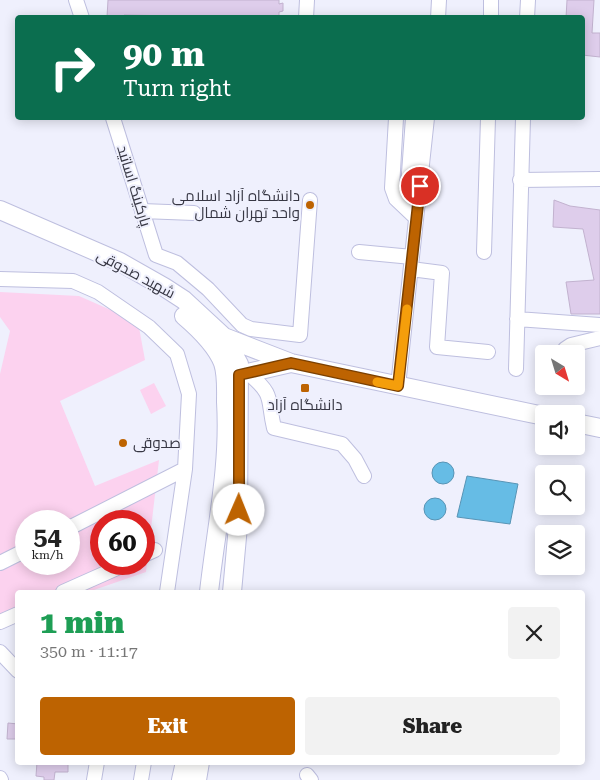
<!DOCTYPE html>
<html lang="en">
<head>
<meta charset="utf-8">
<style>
	:root { --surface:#fff; --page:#f2f2f2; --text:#222; --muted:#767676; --accent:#bd6301 }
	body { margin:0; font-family:"Roboto Serif",Cairo,serif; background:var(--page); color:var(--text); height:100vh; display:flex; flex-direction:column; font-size:19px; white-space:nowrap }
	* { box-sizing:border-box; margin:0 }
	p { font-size:16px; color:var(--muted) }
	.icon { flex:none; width:28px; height:28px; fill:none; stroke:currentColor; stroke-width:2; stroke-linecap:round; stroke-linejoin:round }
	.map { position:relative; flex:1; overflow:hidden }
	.side { position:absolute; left:15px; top:590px; width:570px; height:175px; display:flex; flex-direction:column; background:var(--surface); border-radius:5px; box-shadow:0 2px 12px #0003 }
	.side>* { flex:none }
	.top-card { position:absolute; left:15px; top:15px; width:570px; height:105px; border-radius:5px; box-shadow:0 2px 12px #0003; background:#0b6e4f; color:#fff; overflow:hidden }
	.needle { width:32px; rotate:142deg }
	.controls { position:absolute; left:535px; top:345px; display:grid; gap:10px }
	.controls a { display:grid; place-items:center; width:50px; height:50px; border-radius:5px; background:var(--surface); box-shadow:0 2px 12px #0003; font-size:25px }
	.speed { position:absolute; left:15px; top:510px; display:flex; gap:10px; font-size:25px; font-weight:700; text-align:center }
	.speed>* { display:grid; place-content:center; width:65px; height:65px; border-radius:50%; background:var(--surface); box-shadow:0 2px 12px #0003; line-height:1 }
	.speed small { font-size:12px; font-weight:400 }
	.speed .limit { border:8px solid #d22; background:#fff; color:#111 }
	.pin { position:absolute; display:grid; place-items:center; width:42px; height:42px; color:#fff; margin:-21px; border:2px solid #fff; border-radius:50%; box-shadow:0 1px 5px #0007 }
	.me { position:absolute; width:55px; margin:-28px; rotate:1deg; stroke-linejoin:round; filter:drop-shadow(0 0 4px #0008) }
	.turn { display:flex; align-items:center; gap:18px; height:105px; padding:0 25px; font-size:22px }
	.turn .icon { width:65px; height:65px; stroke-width:2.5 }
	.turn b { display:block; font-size:35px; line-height:42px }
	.round { display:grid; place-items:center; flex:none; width:52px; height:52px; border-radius:5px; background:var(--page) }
	.summary { display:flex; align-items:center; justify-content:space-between; height:85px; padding:0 25px }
	h1 { font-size:30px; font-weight:800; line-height:38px; color:#1e9e55 }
	.button { display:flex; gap:10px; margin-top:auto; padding:10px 25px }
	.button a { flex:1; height:58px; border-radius:5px; background:var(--accent); color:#fff; font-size:20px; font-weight:800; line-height:58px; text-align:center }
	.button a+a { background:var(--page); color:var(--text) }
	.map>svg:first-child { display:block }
	.green { fill:#fcd2ef; fill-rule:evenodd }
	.water { fill:#66bce5; stroke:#5894b5 }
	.building { fill:#decdeb; stroke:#c2b2cf }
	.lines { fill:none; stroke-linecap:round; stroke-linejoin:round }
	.minor-casing { stroke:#bebfdf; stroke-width:16 }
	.major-casing { stroke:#bebfdf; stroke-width:20 }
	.minor { stroke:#fff; stroke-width:14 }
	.major { stroke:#fff; stroke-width:18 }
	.route-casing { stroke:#7b4001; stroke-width:12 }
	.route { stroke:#bd6301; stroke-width:9 }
	.slow { stroke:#f59e0b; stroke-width:9 }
	.poi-dot { fill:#bd6301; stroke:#eff0fd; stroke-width:2 }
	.labels { text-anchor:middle; stroke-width:4; stroke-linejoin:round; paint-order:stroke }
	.street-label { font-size:15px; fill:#373744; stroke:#eff0fd }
	.poi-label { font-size:15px; fill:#373744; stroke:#eff0fd; text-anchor:end }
</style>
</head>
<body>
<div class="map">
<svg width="600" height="780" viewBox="0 0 600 780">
	<rect width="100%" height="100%" fill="#eff0fd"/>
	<path class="green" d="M0,292L79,296L138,322L145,360L60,401L95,486L159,460L146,572L88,592H18L17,617L0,623V374L10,331L0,317ZM26,521H69V564H26ZM101,521H144V564H101Z
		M154,383L166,406L151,414L140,390Z"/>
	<path class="water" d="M432 473a11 11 0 1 1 22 0a11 11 0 1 1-22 0Z
		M467,476L518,484L510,524L457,517Z
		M424 509a11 11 0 1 1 22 0a11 11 0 1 1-22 0Z"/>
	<path class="building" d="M108,0H279V4L283,3V11L279,12V18L124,15V18H111L107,17Z
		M567,0H594L592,33H600V57L582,55V18H566Z
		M554,200L570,206L600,210V314H571L566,282L594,280L583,229L553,227Z
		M8,723L18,724V739H7Z
		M37,762H68V772H55L54,780H44V777L36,776Z"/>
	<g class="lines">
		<defs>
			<path id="minor" d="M76,0L82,18
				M306,18L307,0
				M438,18L439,0
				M491,18V0
				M527,18L528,0
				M113,118L156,255L177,263L208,289L242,325L251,329L300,335L310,200
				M396,118L392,188L396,199L416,218
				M413,118L408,187L409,194L418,203
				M520,180L600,179
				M142,211L194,213
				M359,252L412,257
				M484,252L488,118
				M411,269L442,273L437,347L488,352
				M0,279L73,281L98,292L149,327L177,354L189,394L185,469L167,592
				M517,319L600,325
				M563,354L565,349L571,345L600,338
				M516,369L523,118
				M249,374C275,396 267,398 274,428L342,444L355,459L364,476
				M398,386L427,118
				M69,528L185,469
				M144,555L155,550
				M0,563L26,550
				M63,592L126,564
				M0,622L18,614
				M0,652L18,671
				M307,775L311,780
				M0,778L1,780
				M94,780L97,762
				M141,780L144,762"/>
			<path id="major" d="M0,210L120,262L164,287L184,300L224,337L239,364L238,526L232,592
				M184,316C198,328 216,345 223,363C227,375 226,390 226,402C230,466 216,529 209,592
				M224,337L291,363L544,416
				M239,375L291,363
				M576,423L600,428
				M181,780L185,762
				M197,780L200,762"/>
		</defs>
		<use href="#minor" class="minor-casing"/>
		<use href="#major" class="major-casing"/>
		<use href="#minor" class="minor"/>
		<use href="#major" class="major"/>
	</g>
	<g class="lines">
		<defs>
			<path id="route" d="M239,510V375L291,363L398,386L420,186"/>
		</defs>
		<use href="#route" class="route-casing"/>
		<use href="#route" class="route"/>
		<path class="slow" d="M377,382L398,386L407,309"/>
	</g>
	<g class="poi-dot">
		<circle cx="310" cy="205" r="5"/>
		<rect x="300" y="383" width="10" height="10" rx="2.5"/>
		<circle cx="123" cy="443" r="5"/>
	</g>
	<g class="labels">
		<g class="street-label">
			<text transform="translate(134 186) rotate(73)" y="5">پارکینگ اساتید</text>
			<text transform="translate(136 274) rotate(28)" y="5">شهید صدوقی</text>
		</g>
		<g class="poi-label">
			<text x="300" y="201">دانشگاه آزاد اسلامی<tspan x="300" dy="17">واحد تهران شمال</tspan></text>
			<text x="305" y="410" text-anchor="middle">دانشگاه آزاد</text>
			<text x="133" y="448" text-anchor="start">صدوقی</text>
		</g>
	</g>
</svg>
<div class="controls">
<a><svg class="needle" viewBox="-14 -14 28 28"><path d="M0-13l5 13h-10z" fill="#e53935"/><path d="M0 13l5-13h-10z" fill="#767676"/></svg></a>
<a><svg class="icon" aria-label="sound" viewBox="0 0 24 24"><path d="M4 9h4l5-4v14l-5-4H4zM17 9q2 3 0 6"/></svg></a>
<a><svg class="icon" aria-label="search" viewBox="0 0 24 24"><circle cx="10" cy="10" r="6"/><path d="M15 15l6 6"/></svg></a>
<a><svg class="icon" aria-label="layers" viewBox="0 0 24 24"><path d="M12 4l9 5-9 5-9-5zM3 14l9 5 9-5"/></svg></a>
</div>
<div class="speed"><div>54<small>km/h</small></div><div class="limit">60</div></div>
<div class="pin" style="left:420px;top:186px;background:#d93025"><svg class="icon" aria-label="arrive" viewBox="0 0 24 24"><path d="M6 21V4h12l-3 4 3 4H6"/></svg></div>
<svg class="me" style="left:239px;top:510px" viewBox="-20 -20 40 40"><circle r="19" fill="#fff"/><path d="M0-13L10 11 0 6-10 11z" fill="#bd6301"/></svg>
<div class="top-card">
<div class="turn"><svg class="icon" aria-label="right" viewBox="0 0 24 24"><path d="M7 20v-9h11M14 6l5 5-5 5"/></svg><div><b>90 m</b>Turn right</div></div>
</div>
<section class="side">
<div class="summary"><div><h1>1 min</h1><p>350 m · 11:17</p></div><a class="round"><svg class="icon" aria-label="close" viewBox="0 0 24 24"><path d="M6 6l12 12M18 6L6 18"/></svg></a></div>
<div class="button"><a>Exit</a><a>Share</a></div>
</section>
</div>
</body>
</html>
